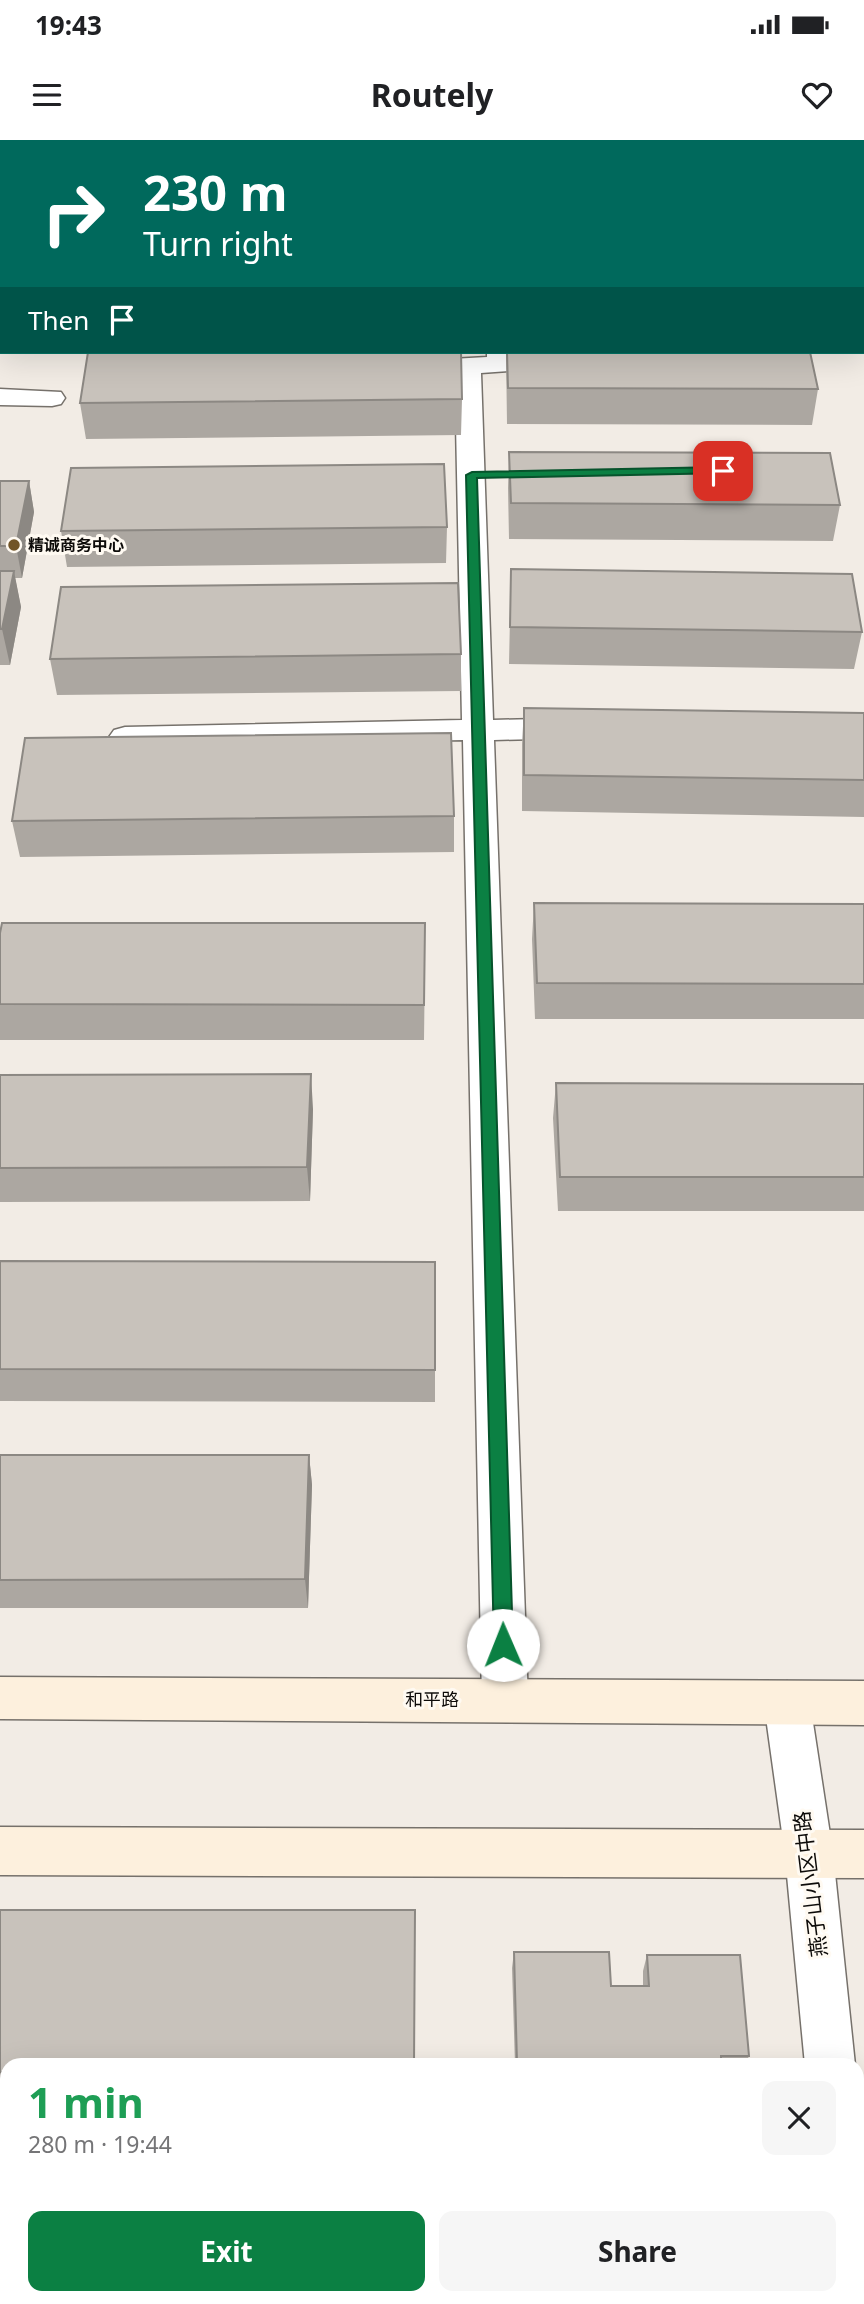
<!DOCTYPE html>
<html lang="en">
<head>
<meta charset="utf-8">
<style>
	:root { --surface:#fff; --page:#f6f6f6; --text:#202124; --muted:#757577; --accent:#0b8043 }
	body { margin:0; font-family:"Noto Sans","Noto Sans SC",sans-serif; background:var(--page); color:var(--text); height:100vh; display:flex; flex-direction:column; font-size:26px; white-space:nowrap }
	* { box-sizing:border-box; margin:0 }
	p { font-size:23px; color:var(--muted) }
	.icon { flex:none; width:38px; height:38px; fill:none; stroke:currentColor; stroke-width:2; stroke-linecap:round; stroke-linejoin:round }
	.map { position:relative; flex:1; overflow:hidden }
	.drawer { position:absolute; left:0px; top:1918px; width:864px; height:247px; display:flex; flex-direction:column; background:var(--surface); border-radius:21px 21px 0 0; box-shadow:0 7px 28px #0002 }
	.drawer>* { flex:none }
	.guide { position:absolute; left:0px; top:0px; width:864px; height:214px; box-shadow:0 7px 28px #0002; background:#00695c; color:#fff; overflow:hidden }
	.pin { position:absolute; display:grid; place-items:center; width:60px; height:60px; color:#fff; margin:-30px; border-radius:14px; box-shadow:0 4px 10px #0006 }
	.me { position:absolute; width:77px; margin:-38px; rotate:359deg; stroke-linejoin:round; filter:drop-shadow(0 0 5px #0008) }
	.turn { display:flex; align-items:center; gap:24px; height:147px; padding:0 28px; font-size:32px }
	.turn .icon { width:91px; height:91px; stroke-width:2.5 }
	.turn b { display:block; font-size:49px; line-height:60px }
	.then { display:flex; align-items:center; height:66px; padding:0 28px; background:#0003; gap:14px; font-size:26px }
	.round { display:grid; place-items:center; flex:none; width:74px; height:74px; border-radius:14px; background:var(--page) }
	.overview { display:flex; align-items:center; justify-content:space-between; height:119px; padding:0 28px }
	h1 { font-size:42px; font-weight:700; line-height:52px; color:#1e9e55 }
	.button { display:flex; gap:14px; margin-top:auto; padding:14px 28px }
	.button a { flex:1; height:80px; border-radius:14px; background:var(--accent); color:#fff; font-size:28px; font-weight:700; line-height:80px; text-align:center }
	.button a+a { background:var(--page); color:var(--text) }
	.status { display:flex; justify-content:space-between; align-items:center; height:49px; padding:0 35px; background:var(--surface); direction:ltr }
	.status svg { height:19px; fill:currentColor }
	header { display:flex; justify-content:space-between; align-items:center; height:91px; padding:0 28px; background:var(--surface); font-size:32px; font-weight:700 }
	.map>svg:first-child { display:block }
	.green { fill:#fcc268 }
	.lines { fill:none; stroke-linecap:round; stroke-linejoin:round }
	.street-casing { stroke:#76716b; stroke-width:3 }
	.secondary-casing { stroke:#76716b; stroke-width:3 }
	.street { fill:#fff; fill-rule:evenodd }
	.secondary { fill:#fdf0dd; fill-rule:evenodd }
	.wall { fill:#aca7a1 }
	.shaded-wall { fill:#8c8883 }
	.building { fill:#c8c2bb; stroke:#8c8883; stroke-width:2 }
	.route { fill:#0b8043; stroke:#07532c; stroke-width:2 }
	.poi-dot { fill:#715427; stroke:#fffaf2; stroke-width:2.5 }
	.labels { text-anchor:middle; stroke-width:6; stroke-linejoin:round; paint-order:stroke }
	.far-poi-label { font-size:16px; font-weight:bold; fill:#0d0b09; stroke:#fffaf2; text-anchor:start }
	.street-label { font-size:18px; fill:#0d0b09; stroke:#fffaf2 }
	.near-street-label { font-size:21px; fill:#0d0b09; stroke:#fffaf2 }
</style>
</head>
<body>
<div class="status"><b>19:43</b><svg viewBox="0 0 49 12"><path d="M0 12V9h3v3zM5 12V6h3v6zM10 12V3h3v9zM15 12V0h3v12zM26 1h20v11H26zM47 4h2v5h-2z"/></svg></div>
<header><svg class="icon" aria-label="menu" viewBox="0 0 24 24"><path d="M4 6h16M4 12h16M4 18h16"/></svg>Routely<svg class="icon" aria-label="heart" viewBox="0 0 24 24"><path d="M12 20l-8-8c-3-5 5-10 8-4 3-6 11-1 8 4z"/></svg></header>
<div class="map">
<svg width="864" height="2164" viewBox="0 0 864 2164">
	<rect width="100%" height="100%" fill="#f2ece5"/>
	<path class="green" d="M0,1984H7V2158H743V2164H0Z"/>
	<g class="lines">
		<defs>
			<path id="street" d="M183,0H205V2H183Z
				M490,0H512V2H490Z
				M779,0H801V2H779Z
				M863,49H864V63H863Z
				M0,82H2V96H0Z
				M487,212H513V225L509,231L481,233L493,580L576,578L587,581L592,588L587,595L576,598L494,600L528,1561L521,1576L505,1582L489,1576L482,1561L463,600L125,607L114,604L109,597L114,590L125,587L462,580L455,234L433,232L429,226L433,220L487,217Z
				M0,249L61,252L65,258L61,264L52,266L0,265Z
				M787,1541L803,1548L810,1563L833,1714L855,1925H805L785,1714L764,1563L771,1548Z
				M858,2134L864,2136V2164H825L824,2158H858Z"/>
			<path id="secondary" d="M0,1537L864,1541V1585L0,1579Z
				M0,1687L864,1690V1738L0,1735Z"/>
		</defs>
		<use href="#street" class="street-casing"/>
		<use href="#secondary" class="secondary-casing"/>
		<use href="#street" class="street"/>
		<use href="#secondary" class="secondary"/>
	</g>
	<path class="wall" d="M241,0H492V2H241Z
		M514,0H766L765,2H514Z
		M814,0H864V50H863V2H813Z
		M506,212L818,249L812,285L507,284Z
		M462,259L461,295L86,299L80,263Z
		M509,312L840,365L833,401L509,399L508,348Z
		M0,341H29L34,372L22,438H15L21,467L10,525H0Z
		M447,387L446,423L67,427L61,391Z
		M511,429L862,492L854,529L509,524Z
		M461,514V551L57,555L50,519Z
		M524,568L864,573V677L522,671V604Z
		M454,676V712L20,717L12,681Z
		M534,763L864,764V879H535L532,799Z
		M0,793L425,819L424,900H0Z
		M0,935L313,969L310,1061L0,1062Z
		M556,943L864,944V1071H558L553,978Z
		M0,1121L435,1122V1262L0,1261Z
		M0,1315H309L312,1345L308,1468H0Z
		M0,1770L7,1925V1949H0Z
		M514,1812L611,1846H643V1831L647,1815L749,1916L745,1925H515L512,1828Z"/>
	<path class="shaded-wall" d="M29,341L34,372L22,438L16,406Z
		M14,431L21,467L10,525L2,489Z
		M311,934L313,969L310,1061L307,1027Z
		M309,1315L312,1345L308,1468L305,1439Z"/>
	<path class="building" d="M825,0H864V16H863V2H825Z
		M88,212H461L462,259L80,263Z
		M507,212H810L818,249L508,248Z
		M509,312L830,313L840,365L511,363Z
		M444,324L447,387L61,391L71,328Z
		M0,341H29L16,406H0Z
		M511,429L852,434L862,492L510,487Z
		M0,431H14L2,489H0Z
		M458,443L461,514L50,519L61,447Z
		M524,568L864,573V640L524,635Z
		M451,593L454,676L12,681L25,598Z
		M534,763L864,764V844L537,843Z
		M2,783H425L424,865L0,864V793Z
		M311,934L307,1027L0,1028V935Z
		M556,943L864,944V1037H560Z
		M0,1121L435,1122V1230L0,1229Z
		M0,1315H309L305,1439L0,1440Z
		M0,1770H415L414,1925H7V1932H0Z
		M514,1812H609L611,1846H649L647,1815H740L749,1916H721V1925H539L538,1923H517Z"/>
	<path class="route" d="M723,327L727,328V333L477,338L513,1505L510,1511L503,1514L497,1511L494,1505L466,335L472,332Z"/>
	<circle class="poi-dot" cx="14" cy="405" r="7"/>
	<g class="labels">
		<g class="far-poi-label">
			<text x="28" y="411">精诚商务中心</text>
		</g>
		<g class="street-label">
			<text x="432" y="1566">和平路</text>
		</g>
		<g class="near-street-label">
			<text transform="translate(811 1744) rotate(-97)" y="7">燕子山小区中路</text>
		</g>
	</g>
</svg>
<div class="pin" style="left:723px;top:331px;background:#d93025"><svg class="icon" aria-label="arrive" viewBox="0 0 24 24"><path d="M6 21V4h12l-3 4 3 4H6"/></svg></div>
<svg class="me" style="left:503px;top:1505px" viewBox="-20 -20 40 40"><circle r="19" fill="#fff"/><path d="M0-13L10 11 0 6-10 11z" fill="#0b8043"/></svg>
<div class="guide">
<div class="turn"><svg class="icon" aria-label="right" viewBox="0 0 24 24"><path d="M7 20v-9h11M14 6l5 5-5 5"/></svg><div><b>230 m</b>Turn right</div></div>
<div class="then">Then<svg class="icon" aria-label="arrive" viewBox="0 0 24 24"><path d="M6 21V4h12l-3 4 3 4H6"/></svg></div>
</div>
<section class="drawer">
<div class="overview"><div><h1>1 min</h1><p>280 m · 19:44</p></div><a class="round"><svg class="icon" aria-label="close" viewBox="0 0 24 24"><path d="M6 6l12 12M18 6L6 18"/></svg></a></div>
<div class="button"><a>Exit</a><a>Share</a></div>
</section>
</div>
</body>
</html>
